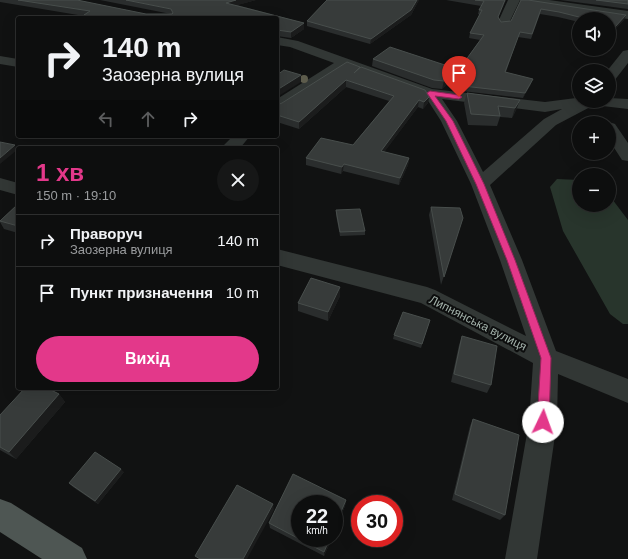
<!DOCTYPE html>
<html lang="uk">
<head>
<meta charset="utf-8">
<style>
	:root { --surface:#0d0e0e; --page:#161717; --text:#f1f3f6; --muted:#9a9c9e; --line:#2d2e2e; --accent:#e3388a }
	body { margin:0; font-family:Helvetica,sans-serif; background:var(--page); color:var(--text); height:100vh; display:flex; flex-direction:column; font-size:15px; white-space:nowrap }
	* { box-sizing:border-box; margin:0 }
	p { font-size:13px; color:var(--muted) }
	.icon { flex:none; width:22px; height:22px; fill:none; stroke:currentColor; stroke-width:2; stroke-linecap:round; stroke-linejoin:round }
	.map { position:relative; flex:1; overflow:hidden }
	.drawer { position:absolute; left:16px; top:146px; width:263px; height:244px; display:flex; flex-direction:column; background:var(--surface); border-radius:4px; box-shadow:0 4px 16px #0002,0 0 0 1px var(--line) }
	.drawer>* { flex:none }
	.banner { position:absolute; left:16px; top:16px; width:263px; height:122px; border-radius:4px; box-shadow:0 4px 16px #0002,0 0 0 1px var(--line); background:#0d0e0e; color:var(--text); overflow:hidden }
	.fabs { position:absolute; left:572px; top:12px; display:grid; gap:8px }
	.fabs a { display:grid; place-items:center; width:44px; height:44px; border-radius:50%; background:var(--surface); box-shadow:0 4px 16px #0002,0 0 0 1px var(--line); font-size:20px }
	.speed { position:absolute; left:291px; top:495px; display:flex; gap:8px; font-size:20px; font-weight:700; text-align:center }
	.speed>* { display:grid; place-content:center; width:52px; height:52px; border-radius:50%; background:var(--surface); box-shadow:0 4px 16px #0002,0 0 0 1px var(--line); line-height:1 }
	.speed small { font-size:10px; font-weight:400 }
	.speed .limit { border:6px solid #d22; background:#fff; color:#111 }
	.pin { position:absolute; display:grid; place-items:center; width:34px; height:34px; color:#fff; margin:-41px -17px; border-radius:50% 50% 50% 0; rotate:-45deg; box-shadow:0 0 4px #0007 }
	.pin .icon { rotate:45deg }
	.me { position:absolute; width:44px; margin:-22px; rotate:3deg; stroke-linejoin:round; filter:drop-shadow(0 0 3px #0008) }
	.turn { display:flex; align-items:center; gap:14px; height:84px; padding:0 20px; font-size:18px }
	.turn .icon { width:52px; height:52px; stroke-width:2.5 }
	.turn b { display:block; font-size:28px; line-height:34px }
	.lanes { display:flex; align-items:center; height:38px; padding:0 20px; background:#0003; justify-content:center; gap:20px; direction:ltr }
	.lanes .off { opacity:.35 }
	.round { display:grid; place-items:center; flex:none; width:42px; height:42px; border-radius:21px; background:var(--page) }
	.overview { display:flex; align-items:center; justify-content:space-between; height:68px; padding:0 20px }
	h1 { font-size:24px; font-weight:600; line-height:30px; color:var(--accent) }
	.cta { display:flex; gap:8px; margin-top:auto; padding:8px 20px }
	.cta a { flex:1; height:46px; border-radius:24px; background:var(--accent); color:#fff; font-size:16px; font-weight:600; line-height:46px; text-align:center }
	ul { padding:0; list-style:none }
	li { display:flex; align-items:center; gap:12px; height:52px; padding:0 20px; border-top:1px solid var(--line) }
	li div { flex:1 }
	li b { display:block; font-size:15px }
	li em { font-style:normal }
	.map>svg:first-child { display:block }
	.water { fill:#28352c }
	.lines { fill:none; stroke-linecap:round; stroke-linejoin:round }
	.minor { fill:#323735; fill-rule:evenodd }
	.major { fill:#4e5653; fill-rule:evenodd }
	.tree { fill:#5d5c4c }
	.wall { fill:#2a2d2d }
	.shaded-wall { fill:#1b1c1c }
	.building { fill:#373b3a; stroke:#484e4c }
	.route { fill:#e3388a; stroke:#94245a }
	.labels { text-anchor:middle; stroke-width:4; stroke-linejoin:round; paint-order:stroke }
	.street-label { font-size:12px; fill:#a3b2ab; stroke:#0c0d0d }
</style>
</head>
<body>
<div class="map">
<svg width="628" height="559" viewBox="0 0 628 559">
	<rect width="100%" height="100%" fill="#111212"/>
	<path class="water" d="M557,179L579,180V205H609V195L628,220V324H623L610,314L563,231L550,187Z"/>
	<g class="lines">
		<path class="minor" d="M508,0H549L628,11V19L525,3L520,0L508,25H500L498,22Z
			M277,37L298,41L432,89L545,102L576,98L579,99V101H609V98L628,99V109L594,105L556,125L490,185L522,260L556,351L628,379V403L558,374L557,422L537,559H505L529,422L533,363L421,303L277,265V249L427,287L435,290L526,336L500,260L471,184L441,121L425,96L346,67L282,109L277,111V99L334,63L290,47L277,45ZM442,99L545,112L562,109L544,119L483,172L457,121Z
			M628,50V63L614,81L609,82V71H607L623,51Z
			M0,56L18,59V67L0,64Z
			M609,122L615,124L628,143V161L622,160L609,140V123H605Z
			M233,136H250L240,148H221Z
			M0,178L18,183V195L0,190Z"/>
		<path class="major" d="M0,499L11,503L82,548L87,559H42L0,532Z"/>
	</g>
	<circle class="tree" cx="304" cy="79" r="4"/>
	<path class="wall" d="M0,0H77L146,14H171L100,0H256L237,5L304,23V29L291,38L277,36V18H85L84,16L0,2Z
		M327,0H419L411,15L370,44L307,26V21Z
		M446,0H506L498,17L501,22L511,21L521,0L626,15L624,20L613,31L609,30V19H579V22L558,17L540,14L531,39L518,37L506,72L531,84L523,98L462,91L459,73L460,68L480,40L469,38L470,33L480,15L478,14L479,10L481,6Z
		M560,0H628V9Z
		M373,59L457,69L455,76L442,89L432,88L372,66Z
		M360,67V68L429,97L428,103L423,109L418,107L384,152L409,158L408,165L399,185L343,171L341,174L306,165V158L353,145L389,101L346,87L299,129L277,122V105L282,103Z
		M467,93L520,100L516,110L512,118L500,117L497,126L468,125L464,103Z
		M18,204V233L4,229L0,222V221Z
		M431,207L463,218L441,285L429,215Z
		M336,210L365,231V235L340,236L336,215Z
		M340,296L328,321L298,311V303Z
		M430,320L421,348L393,339L394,335Z
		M462,336L491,385L487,393L451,382L459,345Z
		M59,394L65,402L16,459L0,450V415Z
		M473,419L505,515L500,520L452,500L470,426Z
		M124,472L98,504L73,487L69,483Z
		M346,500L345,506L334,532V504L332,538L324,556L270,528L269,523Z"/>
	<path class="shaded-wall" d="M236,0H256L227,8L226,3Z
		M417,0H419L411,15L370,44L371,39Z
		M505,0H506L497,21L498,17Z
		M626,15L624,20L613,31L615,27Z
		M304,23V29L291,38V32Z
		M277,41H278V47L277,48Z
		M457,69L455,76L442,89L444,81Z
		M301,75V82L277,97V90Z
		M533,79L531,84L523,98L525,93Z
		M346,80V87L299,129V122Z
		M429,97L428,103L423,109L424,102Z
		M419,100L418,107L380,158L381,151Z
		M520,100L516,110L512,118L515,108Z
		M15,145L17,150L0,164V158Z
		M409,158L408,165L399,185L400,178Z
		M344,164L343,171L341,174L342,167Z
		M340,287V296L328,321V312Z
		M59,394L65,402L16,459L9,452Z
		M121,469L124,472L98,504L95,501Z
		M346,500L345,506L334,532V528Z
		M273,504L274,510L247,559H243Z
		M330,538H332L324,556V552Z"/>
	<path class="building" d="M18,0H77L146,14H172L173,13L171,9L126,0H236L226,3L304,23L291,32L277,30V18H98L84,15L90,11Z
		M327,0H417L411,10L371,39L307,21Z
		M475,0H505L498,17L501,22L511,21L521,0H528L626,15L615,27L609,25V19H587L559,12L541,9L532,34L520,32L505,72L533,79L525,93L463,86L460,68L484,35L470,33L482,10H479L484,1Z
		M596,0H628V4Z
		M390,47L457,69L444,81L434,80L373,59Z
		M347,62L360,67L354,73L361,67L425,90L429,97L424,102L419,100L381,151L409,158L400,178L344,164L342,167L306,158L321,138L353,145L394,96L346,80L299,122L277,115V105L282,103Z
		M284,70L301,75L277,90V75Z
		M467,93L520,100L515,108L498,106L500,116L471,114Z
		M0,142L15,145L0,158Z
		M18,204V226L0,221Z
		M431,207L460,208L463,218L444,277Z
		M360,209L365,231L340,232L336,210Z
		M311,278L340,287L328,312L298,303Z
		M403,312L430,320L422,344L394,335Z
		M462,336L497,346L491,385L454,374Z
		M25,388H47L59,394L9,452L0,447V415Z
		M473,419L519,435L505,515L455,494Z
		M95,452L121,469L95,501L69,483Z
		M293,474L346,500L334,528V504H300V538H330L324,552L269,523Z
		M237,485L273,504L243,559H200L195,556Z"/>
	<path class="route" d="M430,91L459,95L462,97L459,99L435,96L453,121L484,184L515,260L551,358L549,422L547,426L543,427L539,426L537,422L541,358L507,260L476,184L446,121L427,93Z"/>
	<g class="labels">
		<g class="street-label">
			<text transform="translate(478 323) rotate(27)" y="4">Липнянська вулиця</text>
		</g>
	</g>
</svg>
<div class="fabs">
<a><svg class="icon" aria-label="sound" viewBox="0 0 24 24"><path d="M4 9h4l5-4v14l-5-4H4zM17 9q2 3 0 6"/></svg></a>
<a><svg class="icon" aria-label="layers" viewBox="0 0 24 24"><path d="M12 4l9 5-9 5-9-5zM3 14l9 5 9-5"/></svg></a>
<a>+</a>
<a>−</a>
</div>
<div class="speed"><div>22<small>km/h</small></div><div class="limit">30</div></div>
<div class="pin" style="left:459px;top:97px;background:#d93025"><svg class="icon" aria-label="arrive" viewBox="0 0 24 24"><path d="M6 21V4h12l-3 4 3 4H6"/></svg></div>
<svg class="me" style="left:543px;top:422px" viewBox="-20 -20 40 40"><circle r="19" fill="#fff"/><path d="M0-13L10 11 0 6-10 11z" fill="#e3388a"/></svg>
<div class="banner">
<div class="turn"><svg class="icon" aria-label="right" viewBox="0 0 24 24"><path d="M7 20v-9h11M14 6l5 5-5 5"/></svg><div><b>140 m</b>Заозерна вулиця</div></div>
<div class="lanes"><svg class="icon off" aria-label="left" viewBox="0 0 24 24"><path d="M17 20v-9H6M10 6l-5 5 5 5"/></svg><svg class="icon off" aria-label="ahead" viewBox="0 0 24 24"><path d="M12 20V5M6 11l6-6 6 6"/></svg><svg class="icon" aria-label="right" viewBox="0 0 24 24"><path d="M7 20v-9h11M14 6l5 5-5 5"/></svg></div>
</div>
<section class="drawer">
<div class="overview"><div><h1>1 хв</h1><p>150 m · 19:10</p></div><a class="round"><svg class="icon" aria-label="close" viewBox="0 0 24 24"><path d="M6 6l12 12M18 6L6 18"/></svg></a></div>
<ul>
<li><svg class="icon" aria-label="right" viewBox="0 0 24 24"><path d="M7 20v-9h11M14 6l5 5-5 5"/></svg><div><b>Праворуч</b><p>Заозерна вулиця</p></div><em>140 m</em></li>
<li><svg class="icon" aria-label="arrive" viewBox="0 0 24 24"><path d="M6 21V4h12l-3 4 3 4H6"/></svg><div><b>Пункт призначення</b></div><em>10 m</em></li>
</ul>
<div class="cta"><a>Вихід</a></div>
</section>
</div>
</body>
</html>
